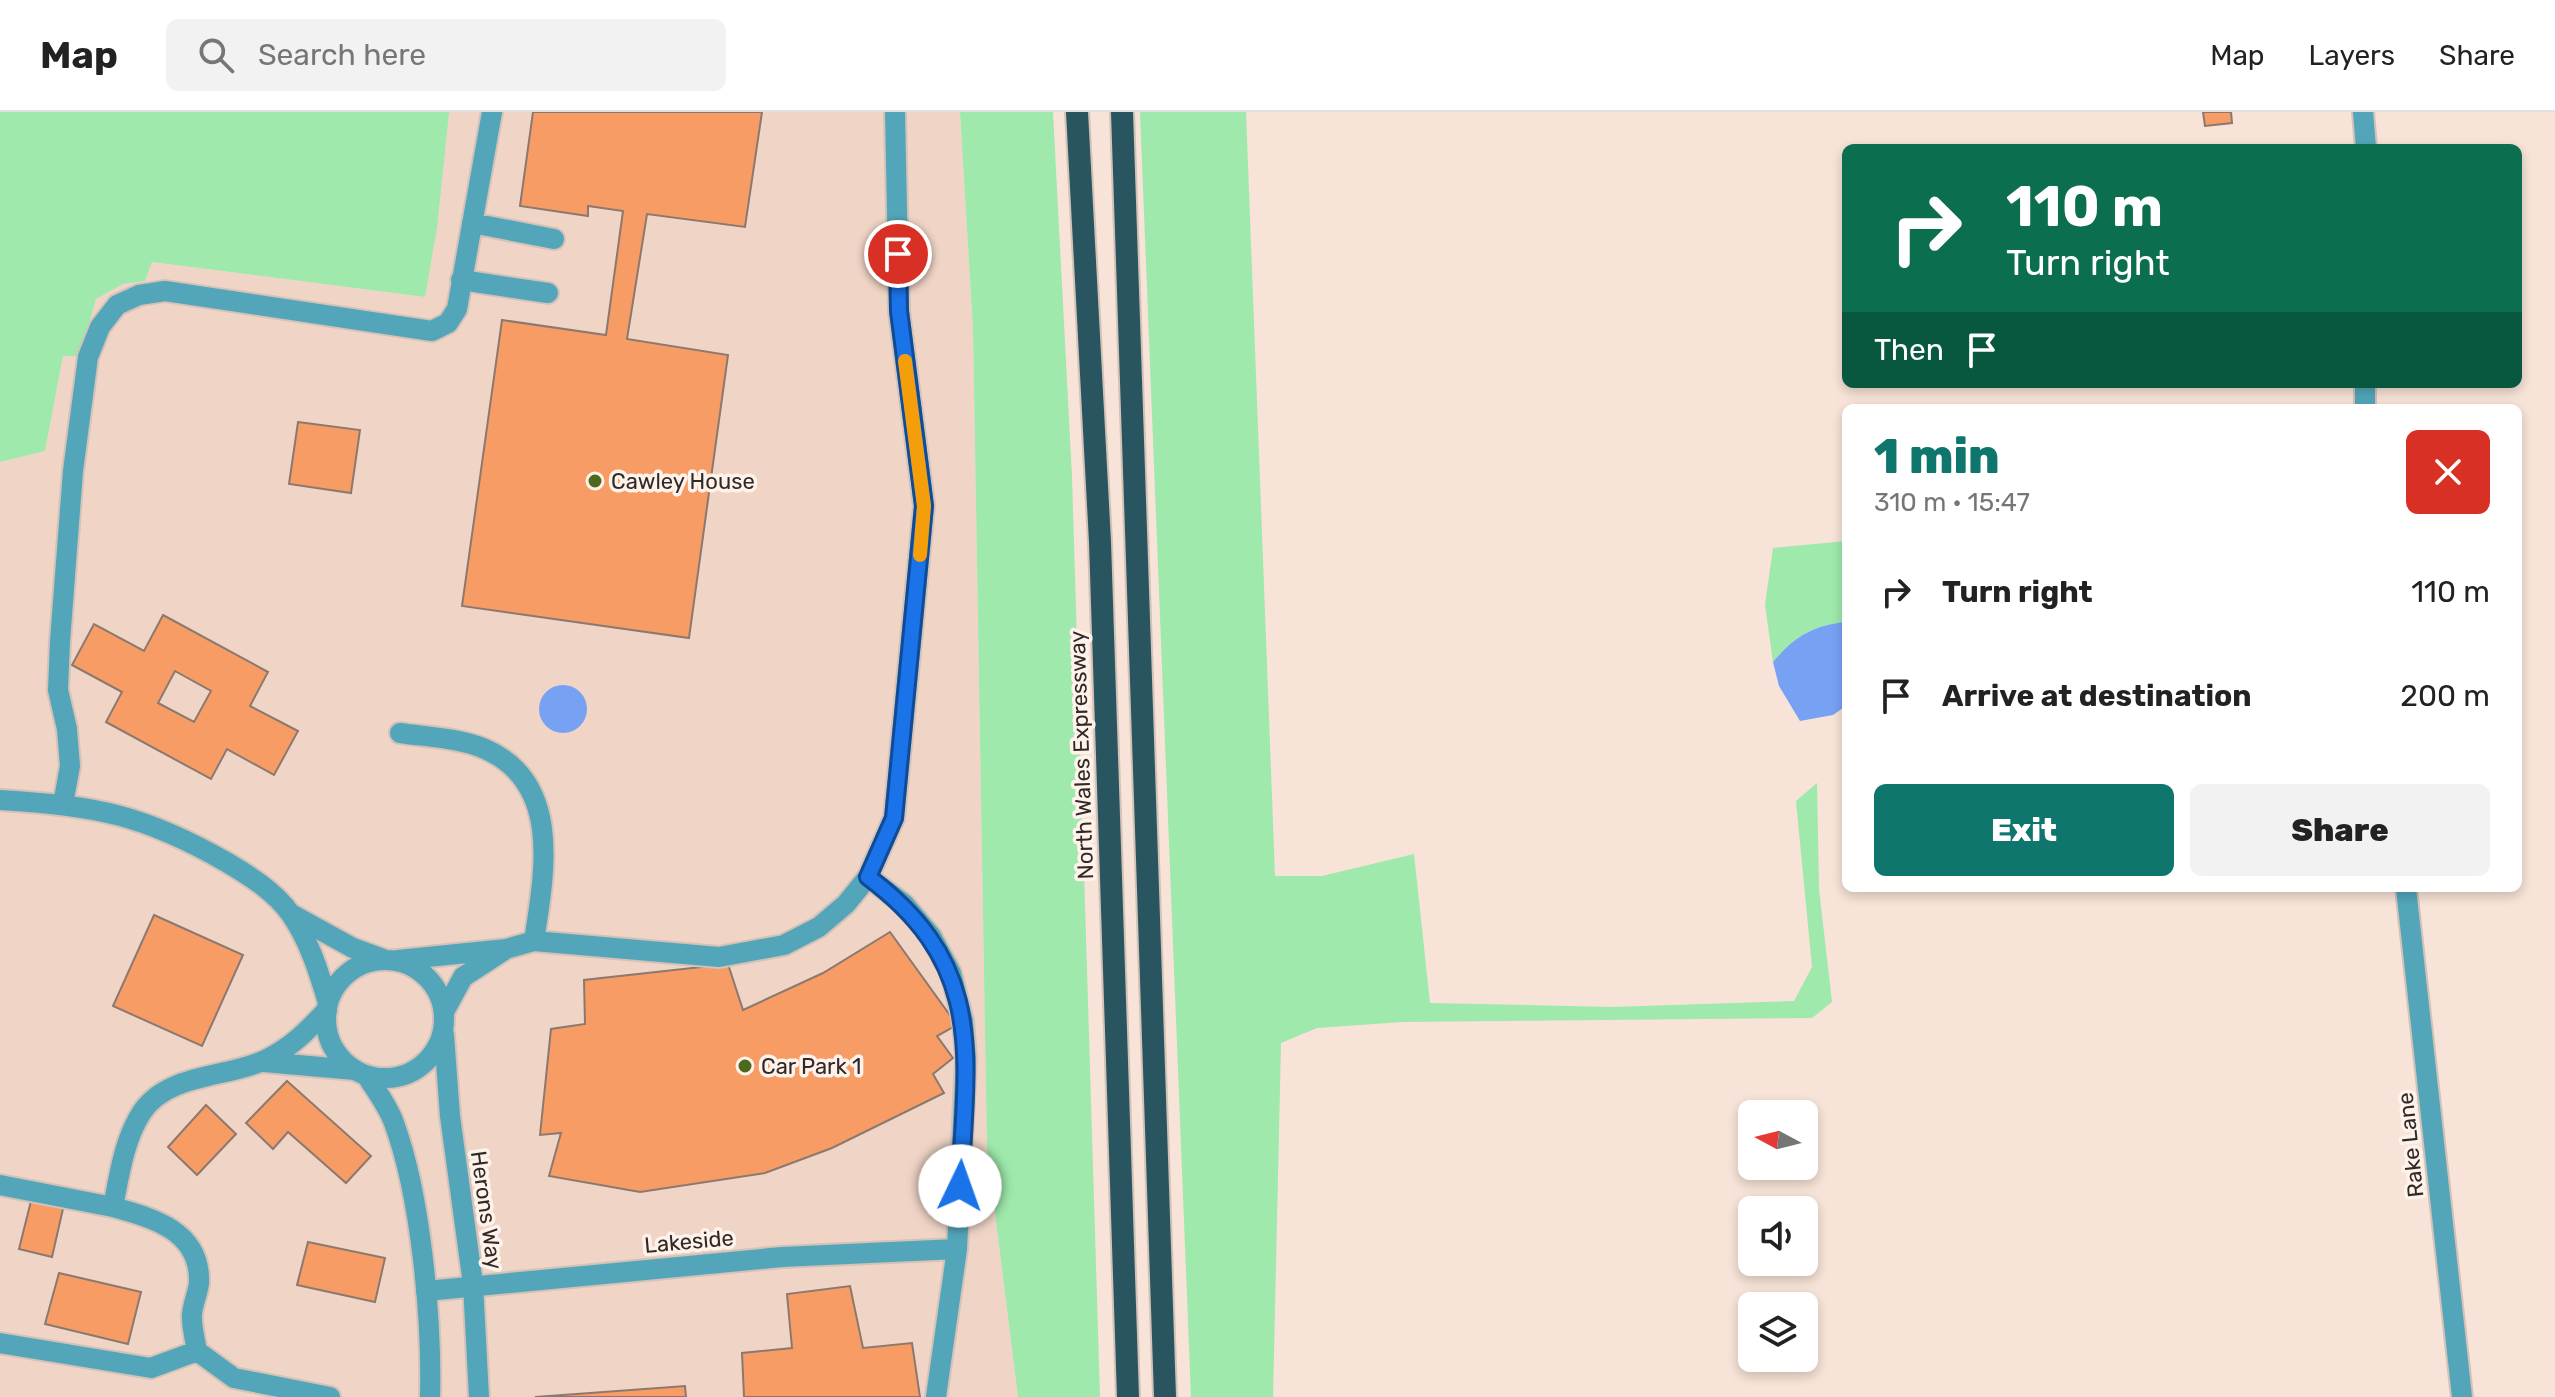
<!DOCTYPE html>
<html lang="en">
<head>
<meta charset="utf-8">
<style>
	:root { --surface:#fff; --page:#f2f2f2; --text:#222; --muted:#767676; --line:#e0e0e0; --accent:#0f766e }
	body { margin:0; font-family:Rubik,sans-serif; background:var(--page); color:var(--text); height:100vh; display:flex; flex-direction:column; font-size:30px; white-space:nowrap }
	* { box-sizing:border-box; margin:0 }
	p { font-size:26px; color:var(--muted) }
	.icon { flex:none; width:44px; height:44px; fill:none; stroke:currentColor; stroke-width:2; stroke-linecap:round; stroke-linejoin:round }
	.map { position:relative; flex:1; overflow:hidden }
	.panel { position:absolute; left:1842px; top:292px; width:680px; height:488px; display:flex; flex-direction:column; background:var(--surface); border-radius:12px; box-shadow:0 4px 12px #0003 }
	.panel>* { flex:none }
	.guide { position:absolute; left:1842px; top:32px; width:680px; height:244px; border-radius:12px; box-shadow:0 4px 12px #0003; background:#0b6e4f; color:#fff; overflow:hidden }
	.needle { width:52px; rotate:277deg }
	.fabs { position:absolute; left:1738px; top:988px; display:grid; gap:16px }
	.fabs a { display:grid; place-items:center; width:80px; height:80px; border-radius:12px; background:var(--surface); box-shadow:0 4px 12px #0003; font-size:40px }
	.pin { position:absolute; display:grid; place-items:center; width:68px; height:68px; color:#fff; margin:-34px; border:4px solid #fff; border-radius:50%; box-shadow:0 2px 8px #0007 }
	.me { position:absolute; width:88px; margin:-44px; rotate:3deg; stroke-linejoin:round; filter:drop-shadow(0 0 6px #0008) }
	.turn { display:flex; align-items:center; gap:28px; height:168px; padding:0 32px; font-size:36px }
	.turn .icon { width:104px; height:104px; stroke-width:2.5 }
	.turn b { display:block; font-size:56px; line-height:68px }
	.then { display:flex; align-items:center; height:76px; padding:0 32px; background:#0003; gap:16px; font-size:30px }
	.round { display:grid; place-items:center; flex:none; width:84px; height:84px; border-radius:12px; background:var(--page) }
	.headline { display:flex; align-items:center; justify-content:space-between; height:136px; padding:0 32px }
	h1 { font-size:48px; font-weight:800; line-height:60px; color:var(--accent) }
	.button { display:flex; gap:16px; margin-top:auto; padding:16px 32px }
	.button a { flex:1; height:92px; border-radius:12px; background:var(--accent); color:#fff; font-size:32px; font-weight:800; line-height:92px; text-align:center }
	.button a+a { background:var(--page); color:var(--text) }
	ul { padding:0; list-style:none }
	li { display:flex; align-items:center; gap:24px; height:104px; padding:0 32px }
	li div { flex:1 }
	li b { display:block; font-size:30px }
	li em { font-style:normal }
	header { display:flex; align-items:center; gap:48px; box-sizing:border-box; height:112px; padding:0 40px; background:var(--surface); border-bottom:2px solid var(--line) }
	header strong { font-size:38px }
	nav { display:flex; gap:44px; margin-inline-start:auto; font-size:28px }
	.search { width:560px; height:72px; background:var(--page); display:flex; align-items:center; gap:20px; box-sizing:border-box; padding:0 28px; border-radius:12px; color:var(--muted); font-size:30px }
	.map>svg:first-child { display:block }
	.built { fill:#f0d5c6 }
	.green { fill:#9ee9ab }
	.water { fill:#77a2f4 }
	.building { fill:#f89c66; stroke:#8b796f; stroke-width:2; fill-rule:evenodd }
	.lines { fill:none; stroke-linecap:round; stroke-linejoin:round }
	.minor-casing { stroke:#d3c2b7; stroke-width:24 }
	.tertiary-casing { stroke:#d3c2b7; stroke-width:24 }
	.trunk-casing { stroke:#d3c2b7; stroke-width:26 }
	.minor { stroke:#53a6ba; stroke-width:20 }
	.tertiary { stroke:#53a6ba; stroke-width:20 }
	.trunk { stroke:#28555f; stroke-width:22 }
	.route-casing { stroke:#114b97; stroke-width:20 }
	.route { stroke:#1a73e8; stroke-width:14 }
	.slow { stroke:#f59e0b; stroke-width:14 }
	.poi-dot { fill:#4e691b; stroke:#fef2eb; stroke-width:3 }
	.labels { text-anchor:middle; stroke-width:7; stroke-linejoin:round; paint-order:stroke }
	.poi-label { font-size:22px; fill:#312925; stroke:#fef2eb; text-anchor:start }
	.street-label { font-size:22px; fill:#312925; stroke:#fef2eb }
</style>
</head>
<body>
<header>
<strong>Map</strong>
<div class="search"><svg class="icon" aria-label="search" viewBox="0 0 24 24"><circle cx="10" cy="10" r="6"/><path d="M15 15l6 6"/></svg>Search here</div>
<nav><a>Map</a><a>Layers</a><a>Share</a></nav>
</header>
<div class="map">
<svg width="2555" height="1285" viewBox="0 0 2555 1285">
	<rect width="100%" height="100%" fill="#f7e3d7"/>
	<path class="built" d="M448,0H960L973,216L987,1036L1018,1285H0V350L45,339L63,244L80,243L96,187L123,172L145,169L152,150L425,185Z"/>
	<path class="green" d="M0,0H449L437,116L425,185L152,150L145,169L123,172L96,187L80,244H63L45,339L0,350Z
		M960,0H1053L1072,365L1100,1285H1018L987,1036L973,216Z
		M1140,0H1246L1275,764H1322L1414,742L1430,891L1612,895L1794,889L1812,855L1796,689L1817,671L1819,777L1832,890L1812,906L1402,910L1317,916L1281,931L1273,1285H1191Z
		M1846,429L1844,510C1812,514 1794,525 1773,550L1765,493L1773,436Z"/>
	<path class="water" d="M1844,510L1846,594L1833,603L1800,609L1779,574L1773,550C1794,525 1812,514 1844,510Z
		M539 597a24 24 0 1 1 48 0a24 24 0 1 1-48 0Z"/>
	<path class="building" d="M533,0H762L745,115L647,102L627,227L728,243L689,526L462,494L502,208L606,223L623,99L588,94V104L520,94Z
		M2203,0H2231L2232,11L2205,14Z
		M298,310L360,318L351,381L289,372Z
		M163,503L268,560L250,594L298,619L274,663L227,637L211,667L106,610L122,580L72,553L94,512L144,539ZM175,559L211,579L194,610L158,591Z
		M154,803L243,843L202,934L113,894Z
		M890,820L957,913L937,924L953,946L933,962L944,981L832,1036L765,1061L640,1080L549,1064L561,1021L540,1023L551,917L585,912L584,868L728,852L743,898L823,861Z
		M287,969L371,1044L346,1071L288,1020L273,1037L246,1011Z
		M206,993L236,1022L197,1063L168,1035Z
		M33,1081L65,1088L52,1145L19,1137Z
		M308,1130L385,1146L375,1190L297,1173Z
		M59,1161L141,1180L128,1232L45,1212Z
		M850,1174L863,1236L912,1231L920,1285H744L742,1241L792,1236L787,1182Z
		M685,1274L686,1285H535Z"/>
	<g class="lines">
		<defs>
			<path id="minor" d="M472,111L554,127
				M461,168L548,181
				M400,621C427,625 460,626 485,637C563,671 544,763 534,829
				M63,692L70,654L67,617L58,578L60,529L73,359L88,245L100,215L117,193L139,183L165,179L432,219L448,211L457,197L492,0
				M868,765L904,792L931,824L951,861L963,909L966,947L957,1137L936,1285
				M398,848L506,837L534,829L719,845L784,833L819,815L846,792L868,765L894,706L924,394L899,199L895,0
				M444,900L463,865L503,839
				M264,950L355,958
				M0,1073L113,1095
				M426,1179L782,1145L957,1137
				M0,1231L151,1256L197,1239
				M197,1239C195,1227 191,1213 192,1202C193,1191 198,1181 199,1171C201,1119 153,1106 113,1095C119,1065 124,1027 142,1000C168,961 227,966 265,948C291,936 308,918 327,898
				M197,1239L234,1266L330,1285"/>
			<path id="tertiary" d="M2363,0L2366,36
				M2365,272V296
				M0,688C96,694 143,702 228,751C250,764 275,780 290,801C309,828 319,860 328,891
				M2406,776L2462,1285
				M293,803L353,836L383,847
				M326 907a59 59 0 1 1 118 0a59 59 0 1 1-118 0Z
				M444,923L450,1004L473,1172L479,1285
				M366,963C376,978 388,994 394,1011C421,1084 432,1207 430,1285"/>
			<path id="trunk" d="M1077,0L1100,430L1128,1285
				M1122,0L1165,1285"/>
		</defs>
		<use href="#minor" class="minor-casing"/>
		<use href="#tertiary" class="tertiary-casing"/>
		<use href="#trunk" class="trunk-casing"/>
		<use href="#minor" class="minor"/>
		<use href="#tertiary" class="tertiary"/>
		<use href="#trunk" class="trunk"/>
	</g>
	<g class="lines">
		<defs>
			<path id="route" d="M898,142L899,199L924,394L894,706L868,765C986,853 967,942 960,1074"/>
		</defs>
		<use href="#route" class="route-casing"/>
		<use href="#route" class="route"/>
		<path class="slow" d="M905,249L924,394L920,443"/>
	</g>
	<g class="poi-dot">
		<circle cx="595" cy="369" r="8"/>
		<circle cx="745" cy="954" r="8"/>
	</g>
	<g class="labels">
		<g class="poi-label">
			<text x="611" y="377">Cawley House</text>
			<text x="761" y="962">Car Park 1</text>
		</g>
		<g class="street-label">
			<text transform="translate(1081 643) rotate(-92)" y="8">North Wales Expressway</text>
			<text transform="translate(2410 1033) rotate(-96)" y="8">Rake Lane</text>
			<text transform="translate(487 1098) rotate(82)" y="8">Herons Way</text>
			<text transform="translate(689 1129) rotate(-5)" y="8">Lakeside</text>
		</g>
	</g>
</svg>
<div class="fabs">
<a><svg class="needle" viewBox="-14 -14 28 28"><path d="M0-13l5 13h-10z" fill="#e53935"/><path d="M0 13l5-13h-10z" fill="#767676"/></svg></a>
<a><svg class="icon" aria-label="sound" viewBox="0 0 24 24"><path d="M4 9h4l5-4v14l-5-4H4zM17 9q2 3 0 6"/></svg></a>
<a><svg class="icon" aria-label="layers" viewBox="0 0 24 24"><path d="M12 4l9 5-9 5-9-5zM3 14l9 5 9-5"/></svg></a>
</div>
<div class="pin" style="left:898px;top:142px;background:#d93025"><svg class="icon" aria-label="arrive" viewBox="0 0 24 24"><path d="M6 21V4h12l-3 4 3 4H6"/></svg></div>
<svg class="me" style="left:960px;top:1074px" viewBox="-20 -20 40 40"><circle r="19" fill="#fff"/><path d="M0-13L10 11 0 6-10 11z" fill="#1a73e8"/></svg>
<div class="guide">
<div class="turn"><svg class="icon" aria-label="right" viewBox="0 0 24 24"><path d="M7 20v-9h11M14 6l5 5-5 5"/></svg><div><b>110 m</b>Turn right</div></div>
<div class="then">Then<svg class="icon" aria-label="arrive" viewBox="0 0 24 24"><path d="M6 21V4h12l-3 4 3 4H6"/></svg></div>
</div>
<section class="panel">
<div class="headline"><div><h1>1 min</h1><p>310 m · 15:47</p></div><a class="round" style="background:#d93025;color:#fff"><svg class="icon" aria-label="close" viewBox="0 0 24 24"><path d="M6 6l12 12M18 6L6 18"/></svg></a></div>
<ul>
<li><svg class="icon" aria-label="right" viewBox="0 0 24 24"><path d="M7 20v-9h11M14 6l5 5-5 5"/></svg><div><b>Turn right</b></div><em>110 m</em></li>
<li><svg class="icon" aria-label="arrive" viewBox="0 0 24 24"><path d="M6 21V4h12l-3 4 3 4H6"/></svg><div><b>Arrive at destination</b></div><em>200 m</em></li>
</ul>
<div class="button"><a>Exit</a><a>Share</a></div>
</section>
</div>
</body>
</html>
